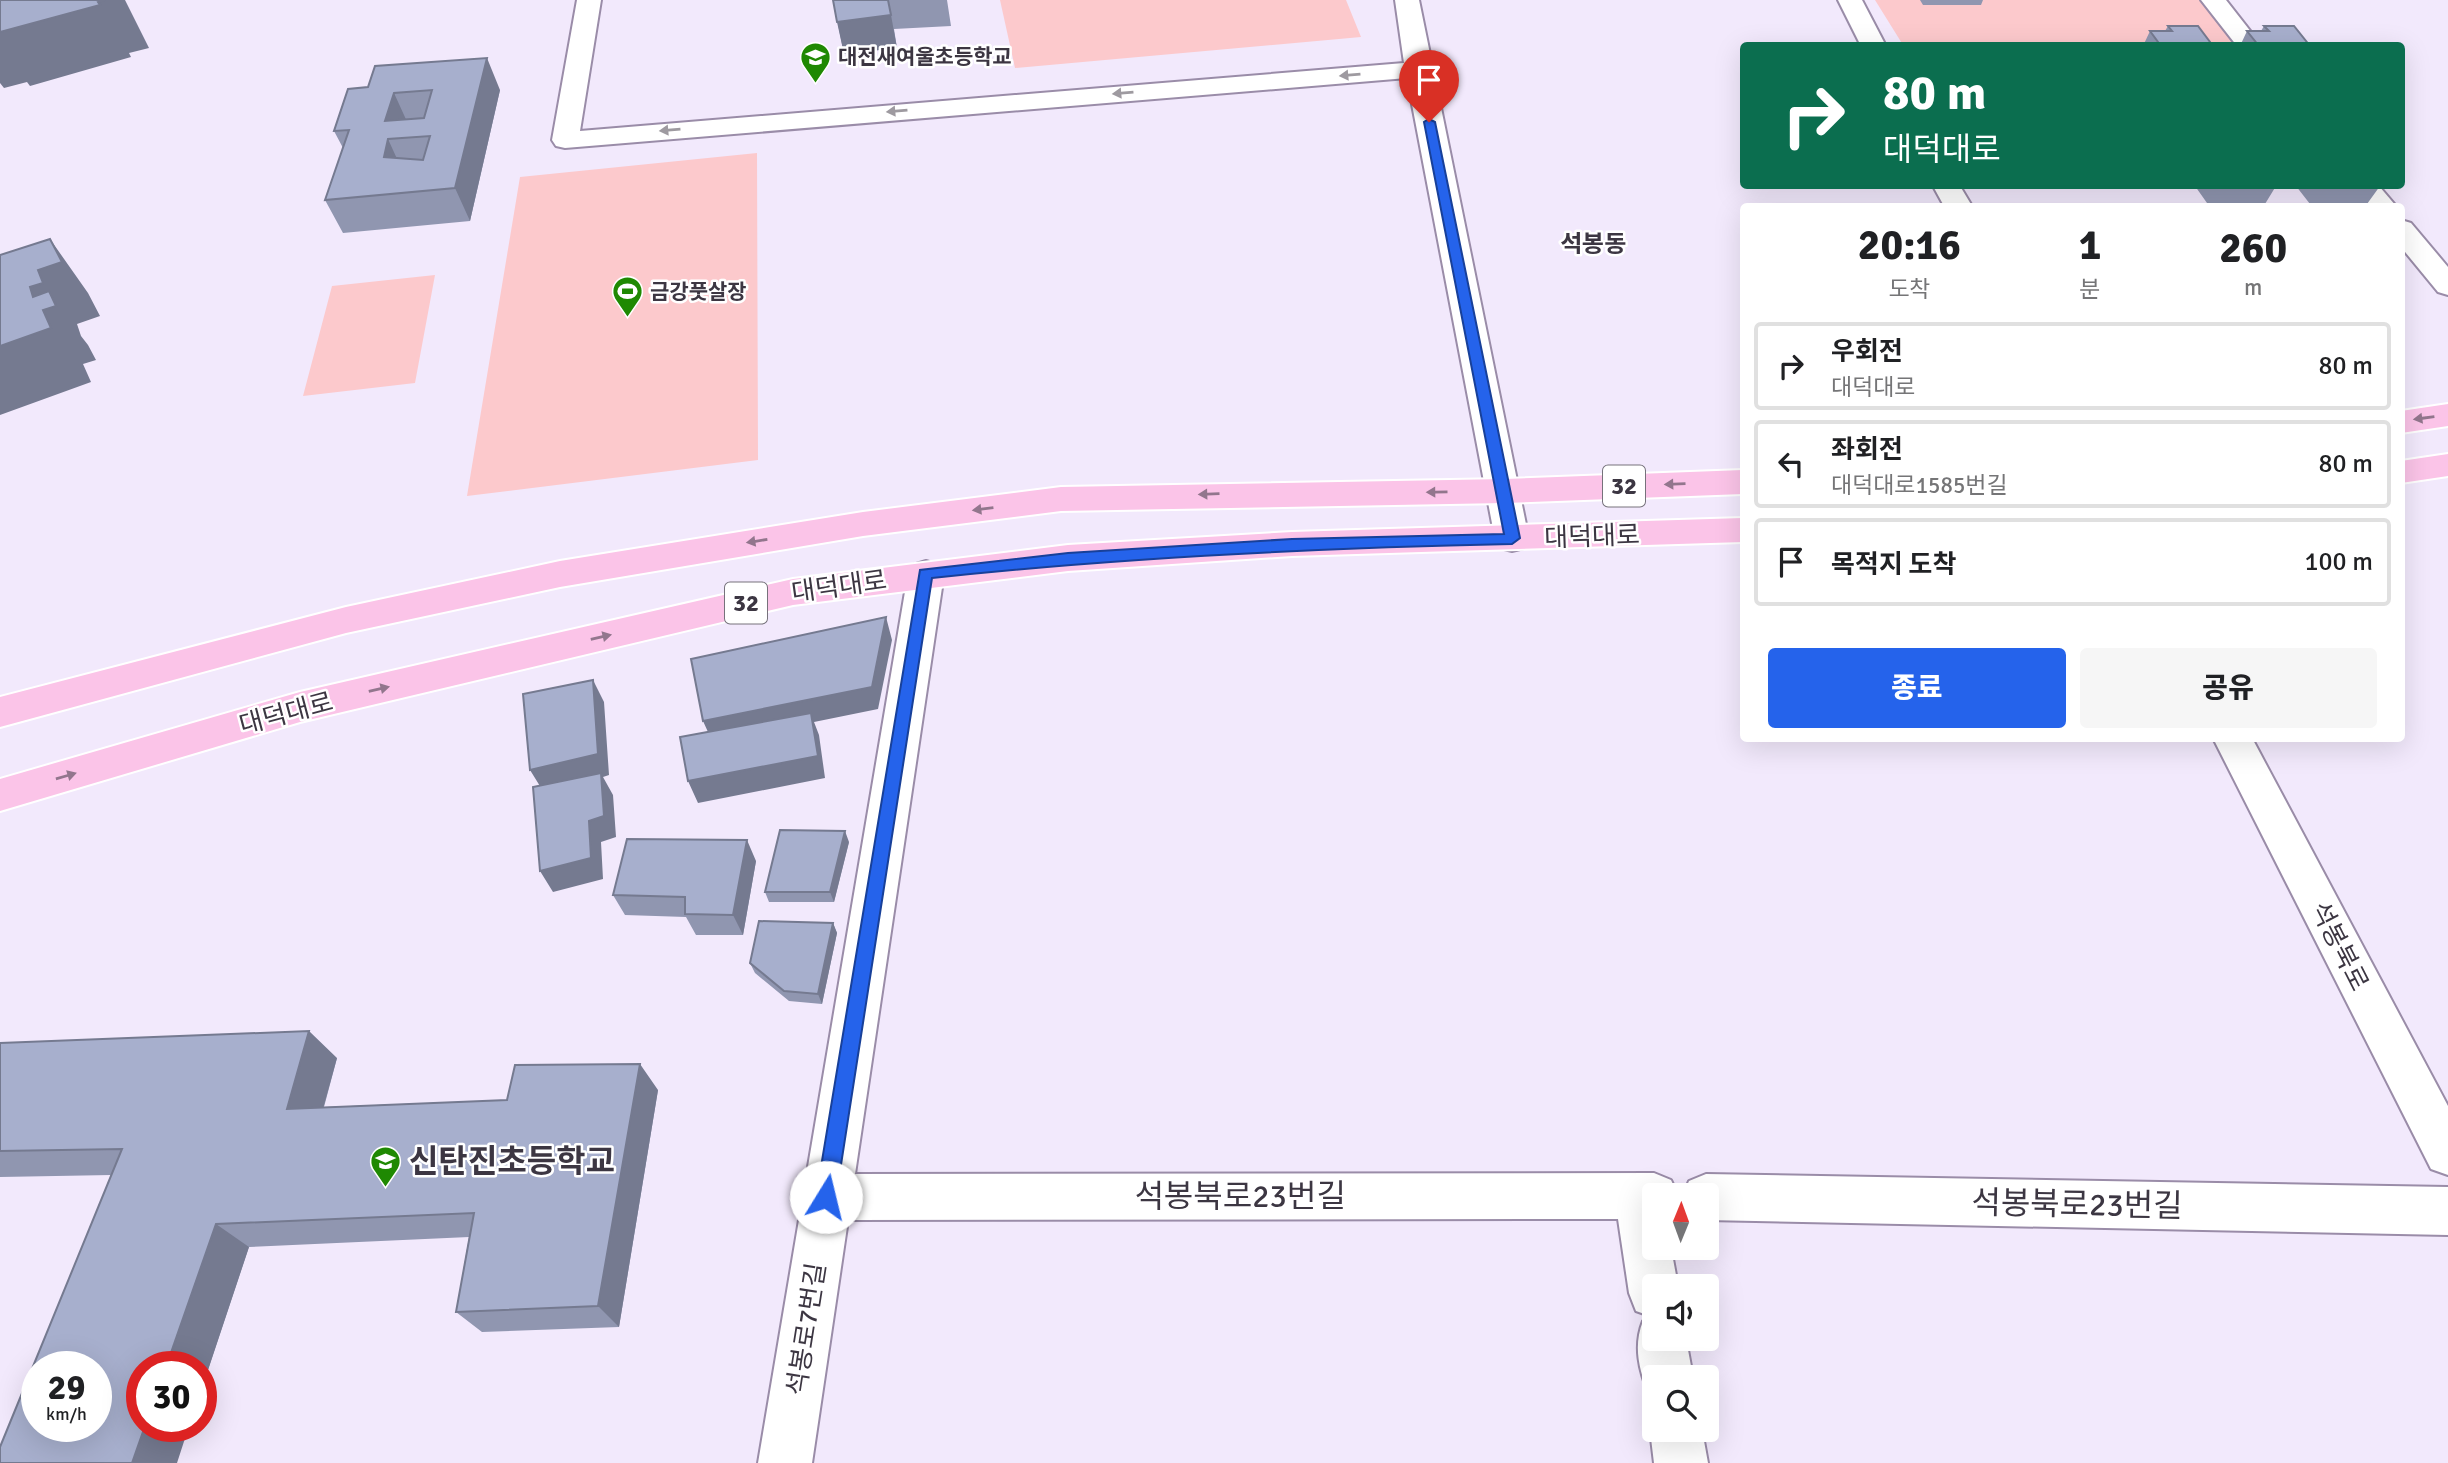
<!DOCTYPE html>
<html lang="ko">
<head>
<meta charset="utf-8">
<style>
	:root { --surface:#fff; --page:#f6f6f6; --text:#202124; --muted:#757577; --line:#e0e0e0; --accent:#2563eb }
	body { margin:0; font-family:Signika,"Noto Sans KR",sans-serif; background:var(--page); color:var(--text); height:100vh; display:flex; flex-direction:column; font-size:26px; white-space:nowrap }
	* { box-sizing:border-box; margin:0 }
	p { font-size:23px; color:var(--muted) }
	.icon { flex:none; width:38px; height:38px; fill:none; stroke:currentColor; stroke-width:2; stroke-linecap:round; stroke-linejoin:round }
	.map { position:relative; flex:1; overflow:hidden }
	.side { position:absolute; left:1740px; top:203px; width:665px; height:539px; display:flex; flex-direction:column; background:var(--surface); border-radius:7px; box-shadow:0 7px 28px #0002 }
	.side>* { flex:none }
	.banner { position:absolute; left:1740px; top:42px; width:665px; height:147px; border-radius:7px; box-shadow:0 7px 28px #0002; background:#0b6e4f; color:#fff; overflow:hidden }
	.needle { width:46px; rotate:1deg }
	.controls { position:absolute; left:1642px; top:1183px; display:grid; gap:14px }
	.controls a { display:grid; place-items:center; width:77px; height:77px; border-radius:7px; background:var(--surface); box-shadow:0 7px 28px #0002; font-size:35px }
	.speed { position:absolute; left:21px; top:1351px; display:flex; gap:14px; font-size:35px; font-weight:700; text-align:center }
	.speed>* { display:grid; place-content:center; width:91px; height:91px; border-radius:50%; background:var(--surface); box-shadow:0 7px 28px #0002; line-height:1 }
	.speed small { font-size:18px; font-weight:400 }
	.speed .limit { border:10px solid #d22; background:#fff; color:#111 }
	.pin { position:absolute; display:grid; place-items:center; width:60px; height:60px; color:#fff; margin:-72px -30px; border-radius:50% 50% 50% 0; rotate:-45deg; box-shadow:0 0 7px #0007 }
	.pin .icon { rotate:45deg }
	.me { position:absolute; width:77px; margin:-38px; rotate:9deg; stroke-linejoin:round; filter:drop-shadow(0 0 5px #0008) }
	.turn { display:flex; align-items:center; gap:24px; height:147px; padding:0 28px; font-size:32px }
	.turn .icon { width:91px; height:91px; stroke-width:2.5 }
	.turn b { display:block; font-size:49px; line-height:60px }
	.eta { display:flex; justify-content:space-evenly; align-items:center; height:119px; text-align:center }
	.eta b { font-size:42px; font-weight:800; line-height:49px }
	.action { display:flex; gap:14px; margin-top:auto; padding:14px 28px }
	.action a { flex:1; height:80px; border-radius:7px; background:var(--accent); color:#fff; font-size:28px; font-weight:800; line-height:80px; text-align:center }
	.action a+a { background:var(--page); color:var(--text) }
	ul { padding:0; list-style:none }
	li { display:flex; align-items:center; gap:21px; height:88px; margin:0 14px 10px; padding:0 14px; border:4px solid var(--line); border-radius:7px }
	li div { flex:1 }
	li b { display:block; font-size:26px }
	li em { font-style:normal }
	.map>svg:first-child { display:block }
	.green { fill:#fcc9cc }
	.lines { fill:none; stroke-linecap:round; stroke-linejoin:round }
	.minor-casing { stroke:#9a8ca8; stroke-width:4 }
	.primary-casing { stroke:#fff; stroke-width:4 }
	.minor { fill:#fff; fill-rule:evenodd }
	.primary { fill:#fbc4e8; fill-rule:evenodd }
	.wall { fill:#9096b0 }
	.shaded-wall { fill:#757a90 }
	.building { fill:#a7afcd; stroke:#757a90; stroke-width:2; fill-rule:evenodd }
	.oneway { fill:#9e9aa0 }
	.oneway2 { fill:#92768d }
	.route { fill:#2563eb; stroke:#184099; stroke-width:2 }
	.labels { text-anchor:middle; stroke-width:5; stroke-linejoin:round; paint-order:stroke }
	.far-poi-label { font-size:21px; font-weight:bold; fill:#3c3642; stroke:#fff; text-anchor:start }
	.far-quarter-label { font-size:24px; font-weight:bold; fill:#3c3642; stroke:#fff }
	.shield { fill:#fff; stroke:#76727b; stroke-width:2 }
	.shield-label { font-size:24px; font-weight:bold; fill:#3c3642 }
	.street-label { font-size:26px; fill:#3c3642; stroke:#fff }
	.near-poi-label { font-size:32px; font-weight:bold; fill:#3c3642; stroke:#fff; text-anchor:start }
	.near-street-label { font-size:32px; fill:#3c3642; stroke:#fff }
</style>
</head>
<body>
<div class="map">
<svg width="2448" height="1463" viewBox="0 0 2448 1463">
	<rect width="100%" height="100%" fill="#f2e9fc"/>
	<path class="green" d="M1000,0H1346L1361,37L1015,68Z
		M1875,0H2202L2239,45H1903Z
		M757,153L758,460L467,496L520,177Z
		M435,275L415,383L303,396L332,286Z"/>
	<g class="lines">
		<defs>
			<path id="minor" d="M577,0H601L580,131L1404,63L1395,0H1419L1529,539L1524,548L1512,551L1500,548L1495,539L1407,78L565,148L556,146L552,140Z
				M1838,0H1862L1886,46H1861Z
				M2201,0H2226L2262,46H2237Z
				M1933,186H1960L1972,206H1944Z
				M2351,186H2379L2396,206H2368Z
				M2401,220L2411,223L2448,267V295L2438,292L2401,247Z
				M926,561L939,565L944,574L855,1174L1654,1173L1671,1180L1678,1195H1654V1248H1671L1678,1286H1654V1339H1686L1693,1377H1654V1397L1649,1395C1639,1370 1633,1346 1643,1321L1653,1317L1636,1311L1629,1293L1618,1219L848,1220L812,1463H758L908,574L913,565Z
				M2213,738H2252L2448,1106V1175L2431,1169Z
				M1706,1174L2448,1187V1235L1706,1220V1195H1683L1689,1181Z
				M1654,1420V1430H1702L1708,1463H1654L1650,1430Z"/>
			<path id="primary" d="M2448,404V426L2401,433V411Z
				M2448,454V476L2401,483V461Z
				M1743,470V494L1505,503L1061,511L863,536L560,587L346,633L0,727V697L346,607L560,561L863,512L1061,487L1505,479Z
				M1743,518V542L1292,556L1068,571L793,605L300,722L0,811V779L300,692L793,579L1068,545L1292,532Z"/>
		</defs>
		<use href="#minor" class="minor-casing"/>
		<use href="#primary" class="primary-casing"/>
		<use href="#minor" class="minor"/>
		<use href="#primary" class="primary"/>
	</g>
	<path class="wall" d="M833,0H947L951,26L894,29L897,48L844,54Z
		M1920,0H1983L1981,5H1923Z
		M2168,26L2213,46H2143L2150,31H2165Z
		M2264,26L2310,46H2240L2247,31H2261Z
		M348,89L500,90L470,221L343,233L325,200L343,148L334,131Z
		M2195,186H2276L2265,204L2207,203Z
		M2296,186H2380L2367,204H2310Z
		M849,842L834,902H769L765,892Z
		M756,861L743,935H696L686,917L625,915L613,895Z
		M833,923L837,933L822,1004L789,1001L755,973L750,963Z
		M0,1043L337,1058L324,1107L507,1100L658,1090L619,1327L482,1332L456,1312L469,1237L249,1247L201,1391V1367L111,1175L0,1177Z"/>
	<path class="shaded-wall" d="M105,0H125L149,48L129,53L131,57L30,86L27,82L4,88L0,83V32Z
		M891,15L897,48L844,54L837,22Z
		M487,58L500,90L470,221L455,188Z
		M394,93L409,126L385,121Z
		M388,139L403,172L384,157Z
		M50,239L88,293L100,316L77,324L81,336L88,345L96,360L83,364L91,382L0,415V346L33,297L30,287Z
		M886,617L892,640L878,709L814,722L819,735L825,778L698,803L688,781L713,743L703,721Z
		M593,680L604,702L609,775L603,777L613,795L616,837L601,842L603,879L553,892L540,871L543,791L530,770Z
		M845,831L849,842L834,902L830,892Z
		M747,840L756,861L743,935L733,915Z
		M833,923L837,933L822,1004L818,994Z
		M309,1031L337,1058L316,1134L287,1109Z
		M640,1064L658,1090L619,1327L598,1306Z
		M216,1224L249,1247L201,1391V1367H166Z
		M145,1426H189L177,1463H132Z"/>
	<path class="building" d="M0,0H105L98,2L100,5L0,32Z
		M833,0H888L891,15L837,22Z
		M2168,26H2198L2213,46H2161L2150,31H2172Z
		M2264,26H2294L2310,46H2259L2247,31H2269Z
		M487,58L455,188L325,200L349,130L334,131L348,89L368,87L375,66ZM432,90L424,118L385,121L394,93ZM430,136L423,160L384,157L388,139Z
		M50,239L62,262L38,270L43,283L30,287L33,297L49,291L56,306L43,310L51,328L0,346V255Z
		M886,617L872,687L703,721L691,659Z
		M593,680L598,754L530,770L523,694Z
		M811,713L818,756L688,781L680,737Z
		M601,773L604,816L589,821L591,858L540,871L533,787Z
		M780,830L845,831L830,892H765Z
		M627,839L747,840L733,915L685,914V897L613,895Z
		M759,921L833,923L818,994L784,991L750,963Z
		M309,1031L287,1109L507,1100L515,1065L640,1064L598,1306L456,1312L474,1213L216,1224L166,1367H142V1426H145L132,1463H0V1447L122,1149L0,1151V1043ZM37,1367H96V1426H37Z"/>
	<defs><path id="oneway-solid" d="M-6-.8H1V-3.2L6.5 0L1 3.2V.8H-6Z" transform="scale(1.75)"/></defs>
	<g class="oneway">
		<use href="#oneway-solid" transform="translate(1350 75) rotate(175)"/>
		<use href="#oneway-solid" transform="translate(1123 93) rotate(175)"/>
		<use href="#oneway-solid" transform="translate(897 111) rotate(175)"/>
		<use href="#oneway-solid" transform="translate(670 130) rotate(175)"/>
	</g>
	<g class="oneway2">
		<use href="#oneway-solid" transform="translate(2424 418) rotate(172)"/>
		<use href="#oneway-solid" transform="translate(1675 484) rotate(178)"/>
		<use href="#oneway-solid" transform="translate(1437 492) rotate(179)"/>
		<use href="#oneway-solid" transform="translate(1209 494) rotate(178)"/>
		<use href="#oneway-solid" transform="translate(983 509) rotate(173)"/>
		<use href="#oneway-solid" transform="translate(757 541) rotate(171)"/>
		<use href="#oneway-solid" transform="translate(601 637) rotate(-13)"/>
		<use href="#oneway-solid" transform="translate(379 689) rotate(-13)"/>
		<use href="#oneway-solid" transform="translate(66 776) rotate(-16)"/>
	</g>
	<path class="route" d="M1429,119L1435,122L1520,538L1512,544C1318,548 1125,557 932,578L836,1197L833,1204L826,1206L819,1204L816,1197L920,570L1068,553L1292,539L1504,534L1424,122Z"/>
	<defs>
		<symbol id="school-pin" viewBox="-11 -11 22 30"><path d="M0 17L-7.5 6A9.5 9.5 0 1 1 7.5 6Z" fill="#1f8902" stroke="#fff"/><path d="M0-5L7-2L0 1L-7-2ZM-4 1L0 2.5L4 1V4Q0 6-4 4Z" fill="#fff"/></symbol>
		<symbol id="stadium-pin" viewBox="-11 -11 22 30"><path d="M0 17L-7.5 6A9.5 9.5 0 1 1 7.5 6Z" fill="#1f8902" stroke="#fff"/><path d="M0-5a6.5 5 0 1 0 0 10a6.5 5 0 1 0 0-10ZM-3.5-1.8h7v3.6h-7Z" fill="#fff"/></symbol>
	</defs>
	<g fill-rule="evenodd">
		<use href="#school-pin" x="798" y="40" width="35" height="47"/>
		<use href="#stadium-pin" x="610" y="274" width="35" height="47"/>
		<use href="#school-pin" x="368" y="1144" width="35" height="47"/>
	</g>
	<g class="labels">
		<g class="far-poi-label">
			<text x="838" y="64">대전새여울초등학교</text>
			<text x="650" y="299">금강풋살장</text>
		</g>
		<g class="far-quarter-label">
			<text x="1593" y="252">석봉동</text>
		</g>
		<g class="shield">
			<rect x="1603" y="465.5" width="42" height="41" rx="5"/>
			<rect x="725" y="582.5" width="42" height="41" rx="5"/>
		</g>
		<g class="shield-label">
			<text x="1624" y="494">32</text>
			<text x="746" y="611">32</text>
		</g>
		<g class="street-label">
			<text transform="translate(1592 536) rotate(-2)" y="9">대덕대로</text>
			<text transform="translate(839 586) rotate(-8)" y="9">대덕대로</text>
			<text transform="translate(286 713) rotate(-15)" y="9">대덕대로</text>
			<text transform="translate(2340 946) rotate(63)" y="9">석봉북로</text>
			<text transform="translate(806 1329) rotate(-81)" y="9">석봉로7번길</text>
		</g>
		<g class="near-poi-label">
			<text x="409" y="1172">신탄진초등학교</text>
		</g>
		<g class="near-street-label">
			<text x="1240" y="1207">석봉북로23번길</text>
			<text transform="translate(2077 1204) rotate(1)" y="11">석봉북로23번길</text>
		</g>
	</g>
</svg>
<div class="controls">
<a><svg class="needle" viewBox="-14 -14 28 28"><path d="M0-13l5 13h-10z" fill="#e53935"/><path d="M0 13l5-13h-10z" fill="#757577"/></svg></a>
<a><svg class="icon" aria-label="sound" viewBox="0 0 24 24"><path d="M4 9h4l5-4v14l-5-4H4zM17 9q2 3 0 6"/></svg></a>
<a><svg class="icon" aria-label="search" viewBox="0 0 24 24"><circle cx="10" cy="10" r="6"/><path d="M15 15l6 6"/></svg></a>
</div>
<div class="speed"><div>29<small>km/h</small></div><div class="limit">30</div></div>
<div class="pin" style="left:1429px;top:122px;background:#d93025"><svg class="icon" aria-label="arrive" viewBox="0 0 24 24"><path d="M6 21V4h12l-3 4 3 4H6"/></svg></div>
<svg class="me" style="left:826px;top:1197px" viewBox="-20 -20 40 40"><circle r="19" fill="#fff"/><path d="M0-13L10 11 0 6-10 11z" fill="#2563eb"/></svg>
<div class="banner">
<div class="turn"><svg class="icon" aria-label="right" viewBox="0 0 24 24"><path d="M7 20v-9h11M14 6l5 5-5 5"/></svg><div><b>80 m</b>대덕대로</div></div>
</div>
<section class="side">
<div class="eta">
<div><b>20:16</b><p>도착</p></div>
<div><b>1</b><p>분</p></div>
<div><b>260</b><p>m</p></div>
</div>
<ul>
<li><svg class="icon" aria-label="right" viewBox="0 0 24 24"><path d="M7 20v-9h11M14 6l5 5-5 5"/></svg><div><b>우회전</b><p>대덕대로</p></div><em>80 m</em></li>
<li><svg class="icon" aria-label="left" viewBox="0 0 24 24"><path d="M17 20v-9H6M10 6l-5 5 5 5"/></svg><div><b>좌회전</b><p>대덕대로1585번길</p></div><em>80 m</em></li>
<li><svg class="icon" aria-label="arrive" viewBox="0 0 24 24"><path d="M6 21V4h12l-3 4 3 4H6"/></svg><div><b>목적지 도착</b></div><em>100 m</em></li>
</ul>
<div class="action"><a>종료</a><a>공유</a></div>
</section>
</div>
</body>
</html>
